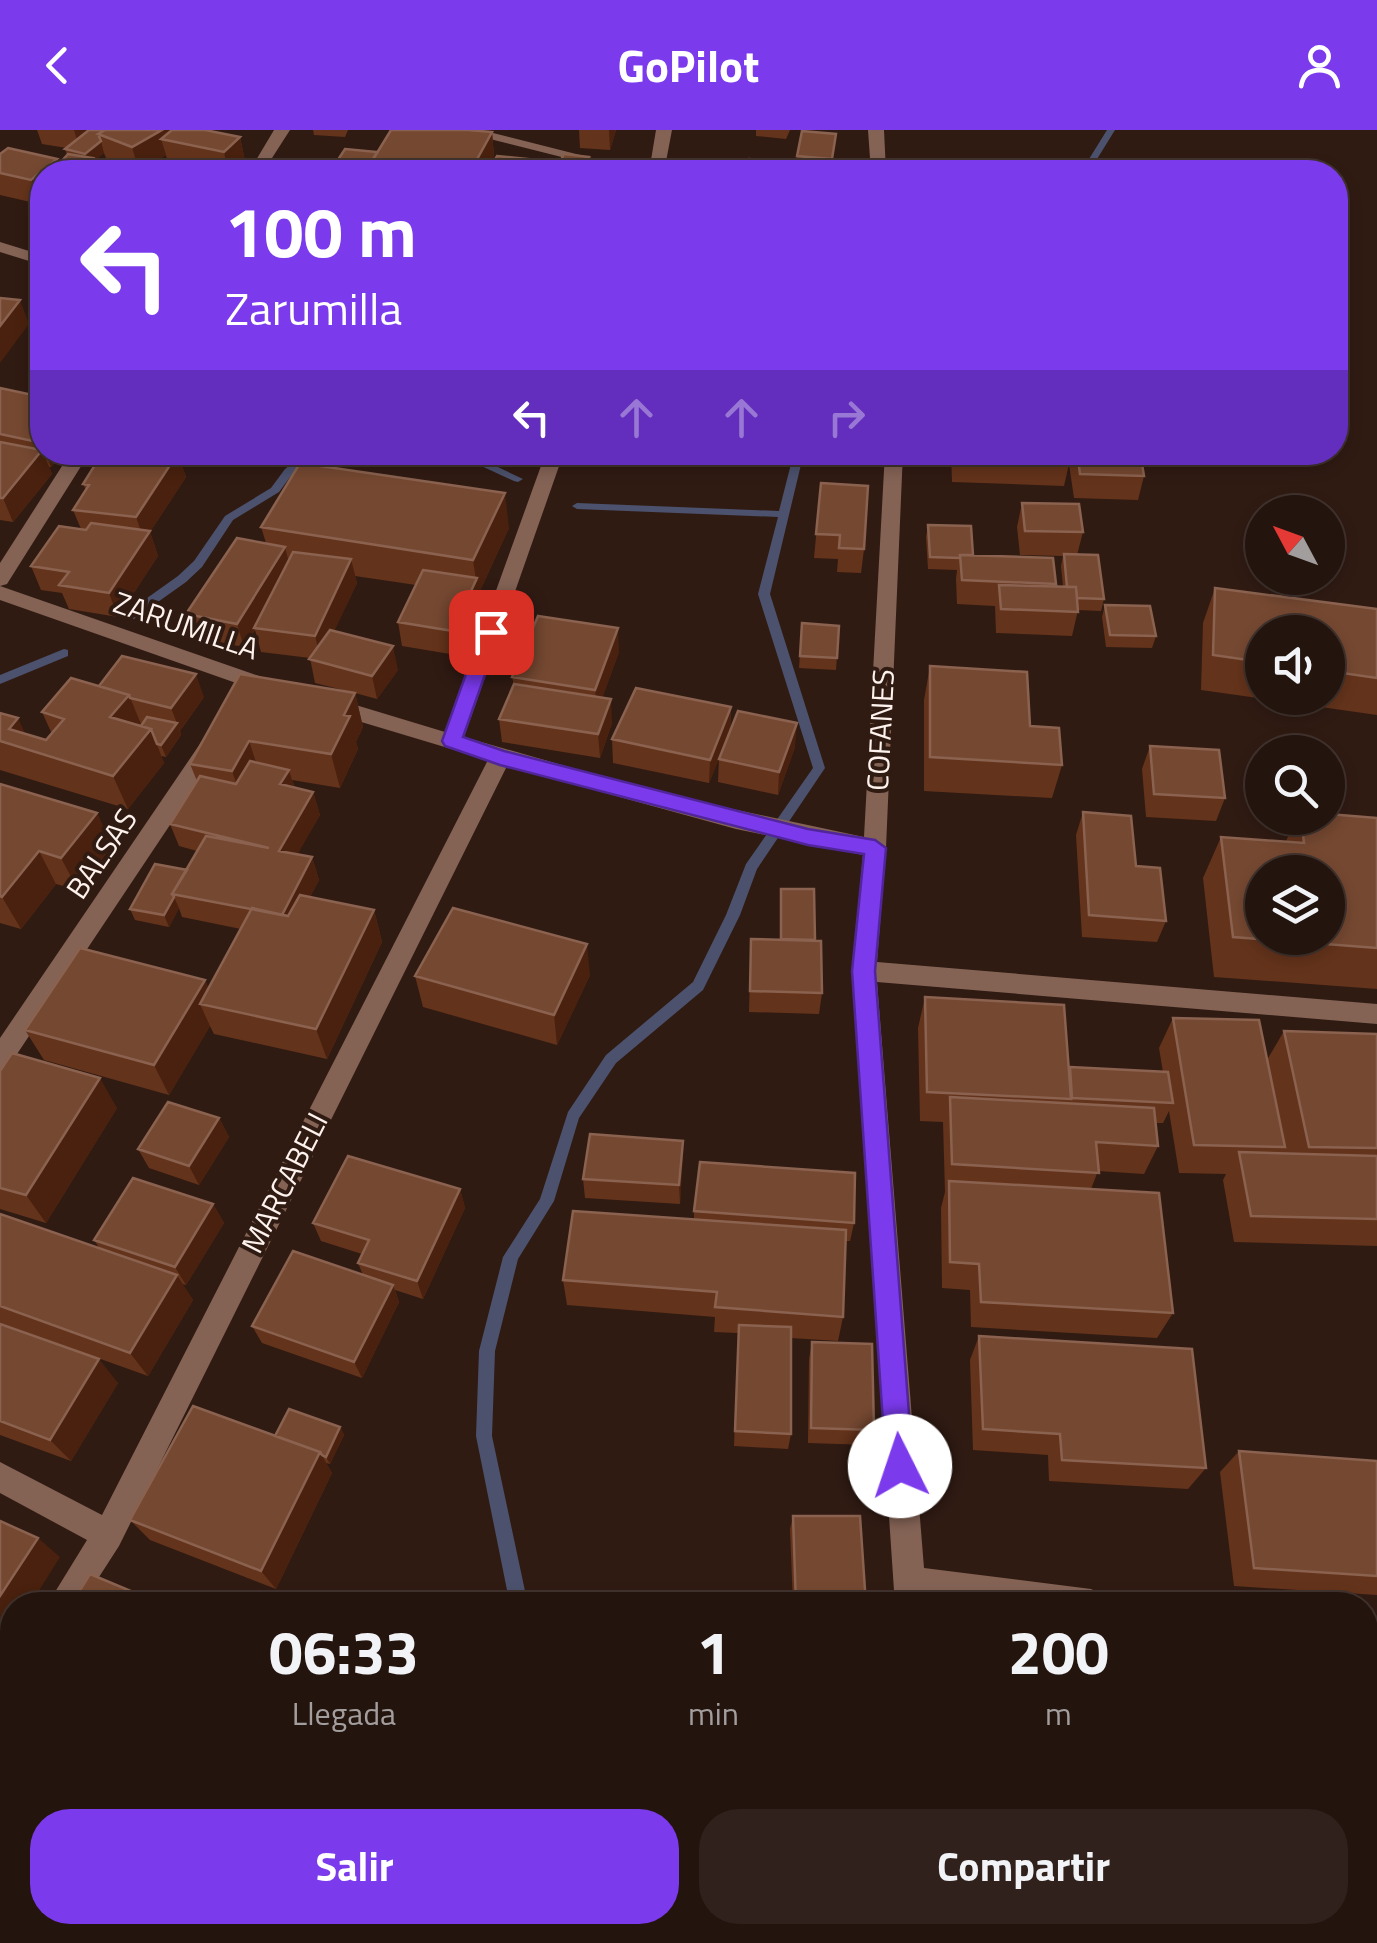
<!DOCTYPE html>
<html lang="es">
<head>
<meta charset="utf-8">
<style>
	:root { --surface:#24140e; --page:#30211c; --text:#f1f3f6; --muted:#a39e9e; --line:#41332e; --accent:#7c3aed }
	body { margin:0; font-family:"Titillium Web",sans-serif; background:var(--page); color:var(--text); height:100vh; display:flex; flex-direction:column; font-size:38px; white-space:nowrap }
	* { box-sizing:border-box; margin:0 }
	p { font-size:32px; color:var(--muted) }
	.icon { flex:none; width:55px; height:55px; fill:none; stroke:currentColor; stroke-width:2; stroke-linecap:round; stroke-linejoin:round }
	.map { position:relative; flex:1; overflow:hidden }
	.side { position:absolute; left:0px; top:1462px; width:1378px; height:352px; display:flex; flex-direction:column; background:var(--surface); border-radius:40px 40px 0 0; box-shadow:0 5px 15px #0003,0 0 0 2px var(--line) }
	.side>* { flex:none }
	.hud { position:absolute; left:30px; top:30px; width:1318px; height:305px; border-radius:40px; box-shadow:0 5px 15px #0003,0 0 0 2px var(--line); background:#7c3aed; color:#fff; overflow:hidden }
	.needle { width:65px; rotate:311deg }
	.controls { position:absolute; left:1245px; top:365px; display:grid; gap:20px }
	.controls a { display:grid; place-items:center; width:100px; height:100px; border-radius:50%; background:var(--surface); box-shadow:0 5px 15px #0003,0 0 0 2px var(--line); font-size:50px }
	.pin { position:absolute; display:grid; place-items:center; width:85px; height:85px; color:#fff; margin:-42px; border-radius:20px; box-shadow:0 5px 15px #0006 }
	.me { position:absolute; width:110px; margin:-55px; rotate:356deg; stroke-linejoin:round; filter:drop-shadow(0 0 8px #0008) }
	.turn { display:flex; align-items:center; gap:35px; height:210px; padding:0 30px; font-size:45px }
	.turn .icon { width:130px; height:130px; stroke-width:2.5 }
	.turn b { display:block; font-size:70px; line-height:85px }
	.lanes { display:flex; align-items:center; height:95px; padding:0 30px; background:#0003; justify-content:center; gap:50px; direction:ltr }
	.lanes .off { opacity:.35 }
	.eta { display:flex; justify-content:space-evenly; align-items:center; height:170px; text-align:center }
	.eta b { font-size:60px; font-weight:700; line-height:70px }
	.button { display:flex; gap:20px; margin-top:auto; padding:20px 30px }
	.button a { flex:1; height:115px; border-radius:40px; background:var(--accent); color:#fff; font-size:40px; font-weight:700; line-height:115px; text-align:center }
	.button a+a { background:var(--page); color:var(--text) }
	header { display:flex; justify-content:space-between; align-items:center; height:130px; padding:0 30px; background:var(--accent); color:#fff; font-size:45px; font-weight:700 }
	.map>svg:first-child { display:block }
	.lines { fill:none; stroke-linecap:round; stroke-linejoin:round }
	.stream { fill:#4c526d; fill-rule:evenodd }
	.street { fill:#846355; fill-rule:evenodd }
	.wall { fill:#64331b; fill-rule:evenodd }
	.shaded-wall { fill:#49210e }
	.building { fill:#754831; stroke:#8a624f; stroke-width:2.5; fill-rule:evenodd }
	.route { fill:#7c3aed; stroke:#51269a; stroke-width:2.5 }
	.labels { text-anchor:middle; stroke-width:8; stroke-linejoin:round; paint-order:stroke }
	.street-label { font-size:30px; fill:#fdf2ed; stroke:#301b13 }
</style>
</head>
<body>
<header><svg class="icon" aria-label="back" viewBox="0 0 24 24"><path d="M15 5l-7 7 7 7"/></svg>GoPilot<svg class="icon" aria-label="person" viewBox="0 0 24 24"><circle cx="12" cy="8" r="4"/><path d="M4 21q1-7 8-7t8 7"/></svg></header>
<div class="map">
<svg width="1377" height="1813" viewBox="0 0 1377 1813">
	<rect width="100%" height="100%" fill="#301b13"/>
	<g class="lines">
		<path class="stream" d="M1107,0H1115L1089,42H1081Z
			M307,322H319L293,343L279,362L233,390L202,437L186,452L134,489H126V483L178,446L194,431L225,386L271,358L285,339Z
			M451,322H466L523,349L518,352L514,351Z
			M794,322H804L770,464L825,638L757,739L740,785L703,860L616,933L579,988L554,1071L518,1129L495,1221L492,1306L528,1475H510L476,1306L479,1221L503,1127L540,1069L568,982L606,925L693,852L726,785L746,734L813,638L758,464L778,387L577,379L572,376L577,373L779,381Z
			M64,519L68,520V526L0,554V545Z
			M459,1802H478L474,1813H454Z"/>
		<path class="street" d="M274,0H290L263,42H249Z
			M454,0H481L647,42H621Z
			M656,0H672L664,42H649Z
			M868,0H884L886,42H871Z
			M0,112L42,125V135L0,122Z
			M71,322H90L7,454L0,456V433Z
			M546,322H564L464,607L667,665L864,707L885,322H903L886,718L877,832L1377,874V894L877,852L924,1438L1091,1459L1102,1464L1107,1475H973L926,1469L927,1475H895L852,841L863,725L736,699L507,636L119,1416L81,1475H47L87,1410L0,1363V1332L102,1385L488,630L318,579L315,574L326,566L445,602Z
			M0,456L276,552L280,557L269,564L262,562L0,470Z
			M212,606L223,614L220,620L9,936L0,940V908L204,608Z
			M1365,1493L1377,1495V1527L1365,1525Z
			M12,1540V1585L0,1591V1546Z
			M938,1802H1010L1014,1813H942Z"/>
	</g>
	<path class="wall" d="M37,0H211L210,1L240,7L245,31L233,42H213L168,33L166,25L139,41L106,28L104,23L94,31L96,37L132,42H42L39,74L0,65V24L59,34L67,25L65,19L67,18L42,14Z
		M313,0H348L345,7L314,5Z
		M579,0H616L610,20L580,18Z
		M756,0H790L786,9L756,6Z
		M492,2L494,26L485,42H330L377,22Z
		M836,4L831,41L798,38L797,42H743V39L797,37V26Z
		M42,85V114H37L32,102Z
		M42,170V208H39L30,183Z
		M0,258L42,267V322H65L51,337H49L52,344L13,392L0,390Z
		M103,322H191L182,336L186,347L150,402L158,426L118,487L69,479L62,463L41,460L31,436L81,399L73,380L86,360L83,354Z
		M951,322H1140L1144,346L1138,370L1074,368L1069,334L1064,356L952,352Z
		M821,353L864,419L861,443L837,442L838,429L814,428Z
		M1022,373L1083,402L1077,425L1104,469L1101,481L1078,480L1072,506L996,503L995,476L957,474L956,449L957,440L928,439L926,407L928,395L973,425L1056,454V456H1063L1061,436L1063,426L1020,425L1017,397Z
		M261,397L509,398L479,463L480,472L456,525L402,516L398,492L416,455L355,446L357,453L334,501L398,540L377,569L355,563L363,597L356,612L358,619L340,658L292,650L295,658L313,662L320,685L297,724L312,727L319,750L310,767L374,780L382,812L327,929L214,904L210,896L169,965L44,930L25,900L205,850L208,858L241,799L182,787L179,778L169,797L135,790L130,779L187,740L197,721L179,716L170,694L197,651L190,634L351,562L315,553L310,528L261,522L255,500L244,517L195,508L186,484L266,413Z
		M1215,458L1377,479V585L1201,560L1203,493ZM1262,502H1328V568H1262Z
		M1105,475L1156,506L1152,518L1106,517L1102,487Z
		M802,493L839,496L836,540L799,538Z
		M619,522L602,568L612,593L600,628L502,612L499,589L514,555L512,547Z
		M930,536L1030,596L1062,635L1052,668L924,661V570Z
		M99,556L204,567L180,601L181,605L166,627L161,626L164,633L128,679L0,640V583L25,604L46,610L52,604L42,582Z
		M731,577L730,601L709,653L613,633L612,609Z
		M1150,616L1225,668L1216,691L1146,687L1142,639Z
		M795,617L778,665L718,652L719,629Z
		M0,654L97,683L112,716L78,760L56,754L21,799L0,793Z
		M1083,682L1136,736L1166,791L1157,812L1082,807L1076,705Z
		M1297,688H1377V859L1214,847L1203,748L1221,707L1286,711Z
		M781,759L815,811L822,863L819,884L749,882L751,809L780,810Z
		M590,845L557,915L423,877L415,846Z
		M925,867L1068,940L1070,937L1163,942L1159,918L1173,888L1267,930L1284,901L1377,904V1116L1234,1112L1223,1050L1226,1044L1179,1043L1169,981L1163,993H1155L1158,1016L1144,1044L1098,1041L1091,1059L1173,1183L1157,1208L971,1197L970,1160L942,1158L941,1078L945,1062L943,992L920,991L918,898Z
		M0,941L117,978L46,1093L0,1079Z
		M219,988L229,1007L199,1055L149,1038L138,1019Z
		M683,1011L680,1074L585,1068L583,1049Z
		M460,1059L465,1078L423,1169L395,1160L399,1172L362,1248L262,1213L252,1196L363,1145L358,1133L362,1124L321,1111L313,1093Z
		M213,1074L224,1093L186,1155L182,1154L193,1170L148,1246L0,1193V1084L100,1119L94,1110Z
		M694,1081L854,1093L850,1111H846L843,1187L838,1211L791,1208V1304L788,1319L734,1316L738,1203L714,1202L715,1187L567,1175L563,1150L694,1090Z
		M0,1194L118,1253L71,1331L0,1305Z
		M979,1206L1206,1338L1188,1359L1049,1351L1048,1325L973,1320L970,1230Z
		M812,1212L874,1300L869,1315L808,1313L809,1229Z
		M340,1297L344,1305L330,1334L326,1333L332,1343L276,1459L150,1410L130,1390L275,1306Z
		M1239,1321L1377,1331V1465L1234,1456L1220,1342Z
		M793,1386L866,1475H793L790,1399Z
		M1365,1587L1377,1589V1749L1365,1746Z
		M776,1802H852L851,1813H810L775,1807Z
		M1296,1802H1365L1372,1813H1296Z"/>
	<path class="shaded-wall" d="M74,0H102L80,20Z
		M162,0H178L161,9L166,25L139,41L132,17Z
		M609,0H616L610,20Z
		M492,2L494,26L485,42H470Z
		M240,7L245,31L233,42H228L224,22Z
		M101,11L104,23L94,31L97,40L95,42H82L81,41L88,33L85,24Z
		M589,27V39L588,42H581Z
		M57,29L61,42H42V71L39,74L31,50Z
		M538,30V42H531Z
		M20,170L29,194L0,233V196Z
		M42,320L52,344L13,392L3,368Z
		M45,322H65L51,337Z
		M174,322H191L182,336L186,347L150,402L158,426L118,487L109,463L144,410L136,387Z
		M505,363L509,398L479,463L480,472L456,525L453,501L476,450L473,430Z
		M285,417L291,441L244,517L237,494Z
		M351,429L357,453L321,529L315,506Z
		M618,498L619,522L597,583L595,560Z
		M393,516L398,540L377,569L372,546Z
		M196,544L204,567L180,601L171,578Z
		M355,563L363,597L356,612L358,619L340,658L331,624L344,585Z
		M129,565L143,599L110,587Z
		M611,569L612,593L600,628L598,604Z
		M731,577L730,601L709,653L710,630Z
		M18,588L34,622L9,599Z
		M177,593L181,605L166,627L161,615Z
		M797,593L795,617L778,665L779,642Z
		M151,599L164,633L128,679L113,646Z
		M249,611L260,644L244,675L232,641Z
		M289,640L296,663L280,654Z
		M313,662L320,685L287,743L279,721Z
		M97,683L112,716L78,760L61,728Z
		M39,721L56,754L21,799L2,767Z
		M312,727L319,750L289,808L282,787Z
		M174,767L179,778L169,797L164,785Z
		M374,780L382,812L327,929L316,899Z
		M587,814L590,845L557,915L554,885Z
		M205,850L217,877L200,874L210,896L169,965L154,935Z
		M100,948L117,978L46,1093L26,1065Z
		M219,988L229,1007L199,1055L189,1036Z
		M683,1011V1030L680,1074L679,1055Z
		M460,1059L465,1078L423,1169L417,1151Z
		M213,1074L224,1093L186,1155L175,1137Z
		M177,1145L193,1170L148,1246L130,1223Z
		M393,1155L399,1172L362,1248L354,1232Z
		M99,1229L118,1253L71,1331L50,1310Z
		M340,1297L344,1305L330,1334L326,1327Z
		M320,1322L332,1343L276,1459L261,1441Z
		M38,1408L60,1427L30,1475H12V1502L0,1522V1466Z
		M248,1802H273L268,1813H243Z"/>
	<path class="building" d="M89,0H105L98,4L101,11L85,24L65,19Z
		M105,0H162L132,17L98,4Z
		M172,0H205L240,7L224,22L161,9Z
		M391,0H468L492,2L470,42H428L369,36Z
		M802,1L836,4L832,29L797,26Z
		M8,18L57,29L31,50L0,43V24Z
		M345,19L377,22L369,36L370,42H330Z
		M68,24L93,28L81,41L60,38L59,34Z
		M564,24L589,27L581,42H555Z
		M497,26L538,30L531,42H488Z
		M749,29L798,37L795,42H766L743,39Z
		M100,34L132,42H88Z
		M663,39L693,42H661Z
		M42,85V102H32Z
		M0,168L20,170L0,196Z
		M42,170V186L30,183Z
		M0,258L42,267V313L0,304Z
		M0,312L42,320L3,368H0Z
		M103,322H175L178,323L136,387L73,380L89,355L83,354Z
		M956,322H1069L1070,332L956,327Z
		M1077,322H1140L1144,346L1080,344Z
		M300,333L505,363L473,430L261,397Z
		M821,353L868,356L864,419L839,418L840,405L816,404Z
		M1022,373L1079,374L1083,402L1025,401Z
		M91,393L150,401L109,463L59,455L69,442L31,436L59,396L86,400Z
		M928,395L971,396L973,425H960V428L930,427Z
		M237,408L285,417L237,494L186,484Z
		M293,422L351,429L315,506L254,498Z
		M1064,424L1098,425L1104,469L1077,468L1076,457H1067Z
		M960,425L1053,428L1056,454L962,450Z
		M423,440L477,448L453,501L398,492Z
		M999,455L1076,457L1078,482L1001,479Z
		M1215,458L1377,479V548L1328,541V502H1262V532L1213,525Z
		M1105,475L1150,476L1156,506L1110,505Z
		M538,486L618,498L595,560L512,547Z
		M802,493L839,496L837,528L800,526Z
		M330,500L393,516L372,546L309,529Z
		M122,526L196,544L171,578L130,568L129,565L99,556Z
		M930,536L1027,542L1030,596L1059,598L1062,635L930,627Z
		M240,544L355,563L344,585L350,586L331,624L249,611L232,641L190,634Z
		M71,548L129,565L110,587L151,599L113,646L0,611V583L18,588L9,599L46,610L64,589L42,582Z
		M514,554L611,569L598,604L499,589Z
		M636,558L731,577L710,630L612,609Z
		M738,581L797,593L779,642L719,629Z
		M147,587L177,593L161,615L157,614L151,599L141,596Z
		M1150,616L1219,620L1225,668L1154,664Z
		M250,631L289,640L280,654L313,662L279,721L312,727L282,785L172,764L206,706L269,718L170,694L200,646L236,654Z
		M0,654L97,683L61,728L39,721L2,767L0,766Z
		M1083,682L1131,686L1136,736L1160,738L1166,791L1089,785Z
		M1328,684L1377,688V818L1233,807L1221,707L1304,713L1301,688H1328ZM1262,742H1328V808H1262Z
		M155,734L187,740L172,764L174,767L164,785L130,779Z
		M781,759H814L815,810L781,809Z
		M300,765L374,780L316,899L200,874L252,778L288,786Z
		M453,778L587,814L554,885L415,846Z
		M751,809L821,811L822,863L750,861Z
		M80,818L205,850L154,935L25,900Z
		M925,867L1064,875L1071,969L927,962Z
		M1173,888L1259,890L1285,1017L1194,1015Z
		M1284,901L1377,904V1018L1309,1017Z
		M12,923L100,948L26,1065L0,1058V941Z
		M1070,937L1168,942L1173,973L1072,968Z
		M950,967L1154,978L1158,1016L1096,1012L1099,1043L952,1034Z
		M168,972L219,988L189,1036L138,1019Z
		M590,1004L683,1011L679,1055L583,1049Z
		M1239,1022L1377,1026V1089L1251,1086Z
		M348,1026L460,1059L417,1151L358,1133L369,1110L313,1093Z
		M700,1032L855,1043L854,1093L694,1081Z
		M133,1048L213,1074L175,1137L94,1110Z
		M949,1051L1159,1063L1173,1183L981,1172L979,1134L950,1132Z
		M573,1081L846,1100L843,1187L715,1177L717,1162L563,1150Z
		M0,1084L177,1145L130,1223L0,1176Z
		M293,1121L393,1155L354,1232L252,1196Z
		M0,1194L99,1229L50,1310L0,1291Z
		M739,1195L791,1197V1304L735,1301Z
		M979,1206L1192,1219L1206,1338L1062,1330L1060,1304L983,1299Z
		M812,1212L872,1214L874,1300L811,1298Z
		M193,1276L320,1322L261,1441L130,1390Z
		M289,1279L340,1297L326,1327L322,1325L320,1322L275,1306Z
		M1239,1321L1377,1331V1446L1254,1438Z
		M793,1386H860L866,1475H796Z
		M0,1391L38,1408L0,1466Z
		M90,1444L164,1475H71Z
		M1365,1587L1377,1589V1734L1365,1732Z
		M1365,1750L1370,1751L1372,1813H1313V1802H1365Z
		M40,1802H248L243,1813H34Z
		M657,1802H766L765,1813H655Z
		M778,1802H852L851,1813H837Z"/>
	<path class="route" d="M491,496L500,502L463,607L504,621L808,699L875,710L886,718L875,841L913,1336L909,1346L900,1350L890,1346L886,1336L852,841L864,724L808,715L500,635L445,616L442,611L481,502Z"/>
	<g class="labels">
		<g class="street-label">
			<text transform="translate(186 496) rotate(19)" y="10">ZARUMILLA</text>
			<text transform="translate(881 600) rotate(-87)" y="10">COFANES</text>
			<text transform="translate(102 724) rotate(-56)" y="10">BALSAS</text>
			<text transform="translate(285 1053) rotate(-63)" y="10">MARCABELI</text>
		</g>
	</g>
</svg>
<div class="controls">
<a><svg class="needle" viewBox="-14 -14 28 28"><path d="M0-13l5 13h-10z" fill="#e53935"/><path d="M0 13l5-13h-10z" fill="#a39e9e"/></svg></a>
<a><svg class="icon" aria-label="sound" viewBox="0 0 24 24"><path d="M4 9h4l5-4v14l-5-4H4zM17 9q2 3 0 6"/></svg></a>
<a><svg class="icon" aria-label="search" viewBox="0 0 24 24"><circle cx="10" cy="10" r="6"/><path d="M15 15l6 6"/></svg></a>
<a><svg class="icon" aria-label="layers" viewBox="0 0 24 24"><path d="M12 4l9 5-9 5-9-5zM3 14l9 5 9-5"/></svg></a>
</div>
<div class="pin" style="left:491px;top:502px;background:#d93025"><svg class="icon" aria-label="arrive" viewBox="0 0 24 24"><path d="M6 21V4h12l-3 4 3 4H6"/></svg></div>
<svg class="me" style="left:900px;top:1336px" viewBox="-20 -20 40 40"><circle r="19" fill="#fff"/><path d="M0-13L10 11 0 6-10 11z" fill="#7c3aed"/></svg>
<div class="hud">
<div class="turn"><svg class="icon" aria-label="left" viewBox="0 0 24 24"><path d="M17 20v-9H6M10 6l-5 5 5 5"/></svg><div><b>100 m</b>Zarumilla</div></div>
<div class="lanes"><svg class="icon" aria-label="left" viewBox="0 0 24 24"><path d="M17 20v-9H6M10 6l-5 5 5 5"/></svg><svg class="icon off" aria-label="ahead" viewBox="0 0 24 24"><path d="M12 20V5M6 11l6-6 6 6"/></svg><svg class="icon off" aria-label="ahead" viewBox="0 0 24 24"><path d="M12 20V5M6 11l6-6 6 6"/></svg><svg class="icon off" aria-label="right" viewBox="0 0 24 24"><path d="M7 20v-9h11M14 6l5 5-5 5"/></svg></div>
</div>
<section class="side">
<div class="eta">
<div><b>06:33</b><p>Llegada</p></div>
<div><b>1</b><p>min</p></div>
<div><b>200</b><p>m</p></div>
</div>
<div class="button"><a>Salir</a><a>Compartir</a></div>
</section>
</div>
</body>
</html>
